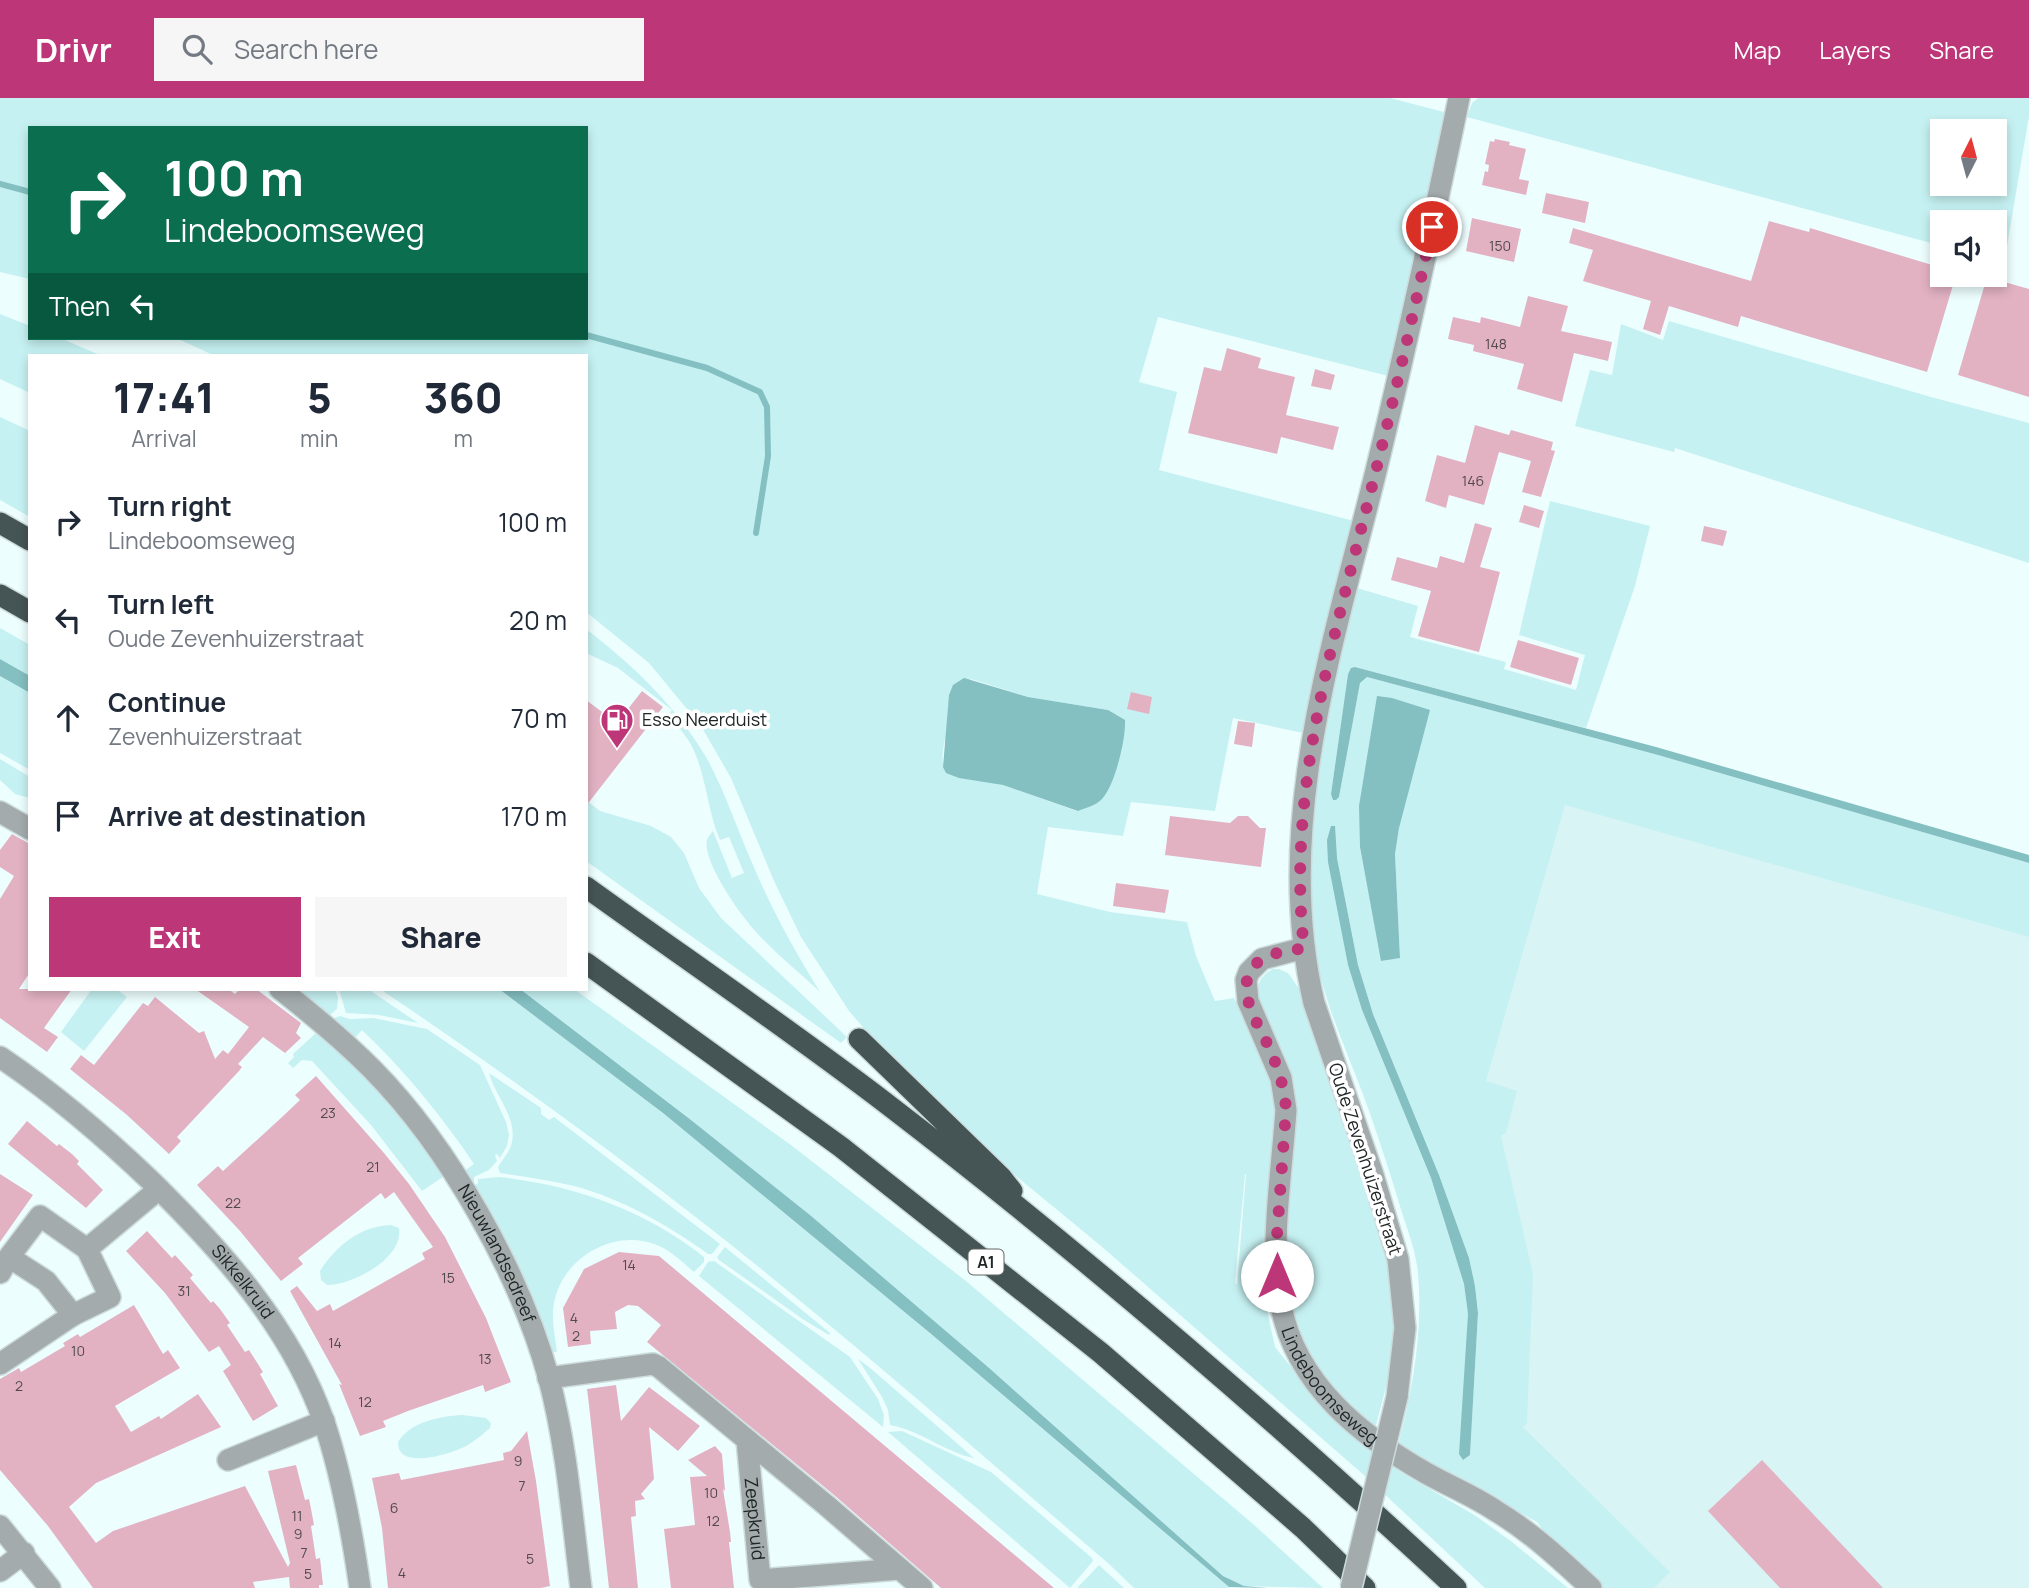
<!DOCTYPE html>
<html lang="en">
<head>
<meta charset="utf-8">
<style>
	:root { --surface:#fff; --page:#f6f6f7; --text:#1f2937; --muted:#747a83; --accent:#bd3677 }
	body { margin:0; font-family:Manrope,sans-serif; background:var(--page); color:var(--text); height:100vh; display:flex; flex-direction:column; font-size:26px; white-space:nowrap }
	* { box-sizing:border-box; margin:0 }
	p { font-size:23px; color:var(--muted) }
	.icon { flex:none; width:38px; height:38px; fill:none; stroke:currentColor; stroke-width:2; stroke-linecap:round; stroke-linejoin:round }
	.map { position:relative; flex:1; overflow:hidden }
	.details { position:absolute; left:28px; top:256px; width:560px; height:637px; display:flex; flex-direction:column; background:var(--surface); border-radius:0px; box-shadow:0 4px 10px #0003 }
	.details>* { flex:none }
	.guide { position:absolute; left:28px; top:28px; width:560px; height:214px; border-radius:0px; box-shadow:0 4px 10px #0003; background:#0b6e4f; color:#fff; overflow:hidden }
	.needle { width:46px; rotate:6deg }
	.tools { position:absolute; left:1930px; top:21px; display:grid; gap:14px }
	.tools a { display:grid; place-items:center; width:77px; height:77px; border-radius:0px; background:var(--surface); box-shadow:0 4px 10px #0003; font-size:35px }
	.pin { position:absolute; display:grid; place-items:center; width:60px; height:60px; color:#fff; margin:-30px; border:4px solid #fff; border-radius:50%; box-shadow:0 2px 7px #0007 }
	.me { position:absolute; width:77px; margin:-38px; rotate:0deg; stroke-linejoin:round; filter:drop-shadow(0 0 5px #0008) }
	.turn { display:flex; align-items:center; gap:24px; height:147px; padding:0 21px; font-size:32px }
	.turn .icon { width:91px; height:91px; stroke-width:2.5 }
	.turn b { display:block; font-size:49px; line-height:60px }
	.then { display:flex; align-items:center; height:66px; padding:0 21px; background:#0003; gap:14px; font-size:26px }
	.eta { display:flex; justify-content:space-evenly; align-items:center; height:119px; text-align:center }
	.eta b { font-size:42px; font-weight:800; line-height:49px }
	.button { display:flex; gap:14px; margin-top:auto; padding:14px 21px }
	.button a { flex:1; height:80px; border-radius:0px; background:var(--accent); color:#fff; font-size:28px; font-weight:800; line-height:80px; text-align:center }
	.button a+a { background:var(--page); color:var(--text) }
	ul { padding:0; list-style:none }
	li { display:flex; align-items:center; gap:21px; height:98px; padding:0 21px }
	li div { flex:1 }
	li b { display:block; font-size:26px }
	li em { font-style:normal }
	header { display:flex; align-items:center; gap:42px; box-sizing:border-box; height:98px; padding:0 35px; background:var(--accent); color:#fff }
	header strong { font-size:33px }
	nav { display:flex; gap:38px; margin-inline-start:auto; font-size:24px }
	.search { width:490px; height:63px; background:var(--page); display:flex; align-items:center; gap:18px; box-sizing:border-box; padding:0 24px; border-radius:0px; color:var(--muted); font-size:26px }
	.map>svg:first-child { display:block }
	.built { fill:#d9f4f5 }
	.green { fill:#c6f1f2; fill-rule:evenodd }
	.water { fill:#84bfc1 }
	.lines { fill:none; stroke-linecap:round; stroke-linejoin:round }
	.stream { stroke:#84bfc1; stroke-width:6 }
	.building { fill:#e2b2c3 }
	.minor-casing { stroke:#ccdbdc; stroke-width:24 }
	.highway-casing { stroke:#ccdbdc; stroke-width:24 }
	.minor { stroke:#a4abac; stroke-width:21 }
	.highway { stroke:#455454; stroke-width:21 }
	.minor-bridge-casing { stroke:#ccdbdc; stroke-width:24; stroke-linecap:butt }
	.minor-bridge { stroke:#a4abac; stroke-width:21 }
	.route { stroke:#bd3677; stroke-width:12; stroke-dasharray:0 21.6 }
	.labels { text-anchor:middle; stroke-width:7; stroke-linejoin:round; paint-order:stroke }
	.number-label { font-size:14px; fill:#50494d }
	.shield { fill:#fff; stroke:#636767; stroke-width:2 }
	.shield-label { font-size:16px; font-weight:bold; fill:#202626 }
	.poi-label { font-size:18px; fill:#202626; stroke:#fff; text-anchor:start }
	.street-label { font-size:18px; fill:#202626; stroke:#fff }
</style>
</head>
<body>
<header>
<strong>Drivr</strong>
<div class="search"><svg class="icon" aria-label="search" viewBox="0 0 24 24"><circle cx="10" cy="10" r="6"/><path d="M15 15l6 6"/></svg>Search here</div>
<nav><a>Map</a><a>Layers</a><a>Share</a></nav>
</header>
<div class="map">
<svg width="2029" height="1490" viewBox="0 0 2029 1490">
	<rect width="100%" height="100%" fill="#edfeff"/>
	<path class="built" d="M1557,666L2029,800V1490H1630L1505,1329L1454,1012Z"/>
	<path class="green" d="M0,0H1390L1444,14L1392,279L1158,219L1139,284L1177,294L1159,372L1354,423L1303,635L1233,620L1215,713L1131,704L1123,738L1048,729L1037,796L1110,814L1187,824L1196,858L1215,903L1234,900L1272,975L1278,1002L1275,1077L1267,1178V1212L1275,1249L1324,1310L1355,1340L1402,1375L1476,1418L1512,1444L1568,1490H1485L1365,1378L1101,1148L1016,1078L936,1006L887,957L849,913L801,839L774,783L731,680L701,628L649,565L586,514V257H213L176,240H586V30H30V181L0,174ZM971,581L1028,599L1108,612L1121,652L1116,666L1077,713L1003,687L946,675C933,650 961,604 971,581ZM1245,1076H1246L1237,1187L1235,1184Z
		M1478,0H2029V18L2003,172L1995,170V124H1942V148L1467,19L1472,5ZM1995,33V86H1942V33Z
		M0,216L30,228V240H60L100,257H30V295L0,281Z
		M1669,223L1931,299L2029,325V465L1675,350L1674,354L1575,328L1590,272L1612,277L1621,226L1663,242Z
		M0,319L30,333V419L0,402Z
		M1550,403L1650,428L1635,488L1586,630L1355,569L1350,572L1348,576L1331,696L1339,699L1360,585L1367,579L1658,657L2029,765V839L1565,707L1486,983L1517,993L1506,1035L1501,1038L1533,1176L1527,1325L1523,1329L1670,1474L1654,1490H1602L1550,1441L1537,1424L1398,1347C1413,1291 1423,1233 1418,1175C1416,1155 1409,1136 1403,1118C1392,1081 1380,1044 1367,1007C1348,955 1322,902 1314,846C1298,733 1330,600 1357,490L1418,508L1410,539L1506,564L1504,571L1576,592L1585,557L1519,537ZM1335,728L1337,760L1358,867L1373,916L1439,1077L1469,1160L1475,1188L1478,1215L1470,1357L1463,1362L1468,1216L1464,1186L1431,1080L1362,912L1348,867L1341,828ZM1399,730L1395,756L1400,859L1382,863L1360,749Z
		M0,530L30,547V578L0,561Z
		M586,531C633,567 675,607 706,659C725,693 737,731 753,767C772,812 795,853 820,894C800,875 776,856 757,835C742,819 702,764 707,742C708,739 711,735 713,733L732,780L744,775L729,739L720,742C702,701 708,649 667,619L672,612L618,570L586,555Z
		M0,578L30,595V672L0,655Z
		M0,661L30,679V700L15,696L0,682Z
		M586,702L600,713L651,728L671,739L684,755L699,790L721,820L847,939L841,945L586,763Z
		M1273,871H1279L1288,875L1300,892L1316,947L1360,1061L1390,1161L1395,1224L1386,1289L1375,1331L1342,1303L1316,1267L1296,1225L1291,1206L1284,1164L1294,1020L1256,899C1258,885 1260,878 1273,871Z
		M92,891H116L127,899L84,953L61,934Z
		M289,891H335L338,900L337,911L327,919Z
		M339,891H368L418,925L379,917L346,915Z
		M380,891H499L663,1015L930,1235L1230,1490H1134L1109,1466C977,1353 847,1238 711,1131C604,1047 493,967 380,891Z
		M520,891H574L791,1047L966,1183L1253,1426L1323,1490L1244,1488L1223,1478L988,1269L810,1117L691,1022Z
		M340,918L350,921L373,920L427,931L480,967L506,1024L509,1037L507,1048L500,1060L497,1056L495,1057L497,1063L489,1072L474,1079V1084L469,1087L463,1074L474,1066C441,1017 405,973 362,932L352,943L332,921Z
		M318,933L375,987L446,1077L422,1093L371,1027L312,963L302,962L293,970L288,965L294,959L293,956Z
		M489,975L541,1010V1016L549,1022L554,1019L720,1146L712,1156H708C668,1127 622,1101 574,1088C550,1082 525,1079 500,1075L498,1069C502,1062 507,1057 510,1050C521,1023 495,999 489,975Z
		M499,1079C573,1087 645,1112 704,1159V1164L694,1174C682,1164 670,1151 654,1146C612,1131 562,1161 554,1205C551,1221 555,1238 557,1254L548,1255L470,1092L478,1085V1081Z
		M391,1127L399,1130C404,1160 353,1187 327,1187L321,1182L320,1173C336,1148 360,1128 391,1127Z
		M725,1149L830,1235L829,1237L804,1222L719,1162L717,1159Z
		M714,1163L850,1259L878,1301L884,1317L883,1329L699,1178L708,1164Z
		M858,1261L869,1269L974,1360C946,1355 922,1333 890,1327L888,1312L882,1299Z
		M462,1317L486,1320L491,1325L490,1330C483,1336 476,1342 468,1347C454,1355 397,1374 398,1344C410,1324 440,1318 462,1317Z
		M902,1333L991,1374L1092,1460L1093,1463L1070,1490L888,1334Z
		M1099,1467L1124,1490H1077Z"/>
	<path class="water" d="M0,561L30,578V595L0,578Z
		M1355,569L1656,649L2029,757V765L1658,657L1367,579L1360,585L1339,699L1336,702H1333L1331,696L1348,576L1351,570Z
		M964,580L1028,599L1108,612L1125,622C1126,641 1115,687 1102,701C1097,707 1085,710 1078,713L1003,687L959,680L946,675L943,669L949,597L953,587Z
		M1377,598L1392,600L1430,612L1399,730L1395,756L1400,860L1381,863L1360,749L1359,708Z
		M1331,728H1335L1337,760L1358,867L1373,916L1439,1077L1469,1160L1475,1188L1478,1215L1470,1357L1463,1362L1459,1356L1468,1216L1464,1186L1431,1080L1362,912L1348,867L1328,764L1327,742Z
		M499,891H520L691,1022L810,1117L988,1269L1223,1478L1244,1488L1268,1490L1229,1489L930,1235L663,1015Z"/>
	<g class="lines">
		<path class="stream" d="M0,86L30,94
			M586,237L707,270L760,294L767,309L768,358L756,435"/>
	</g>
	<path class="building" d="M1495,41L1510,44L1509,47L1526,51L1519,81L1529,83L1526,97L1482,87L1485,73L1488,74L1489,67L1485,66L1490,43L1494,44Z
		M1546,95L1589,104L1585,125L1542,115Z
		M1472,120L1521,131L1514,164L1466,153Z
		M1769,123L1809,134L1810,130L1942,170V177H1956L1927,274L1741,218L1738,229L1669,208L1660,237L1643,231L1651,203L1583,183L1593,152L1569,145L1573,130L1751,183Z
		M1987,179L2029,191V299L1958,277Z
		M1528,198L1568,208L1561,233L1612,244L1608,263L1574,255L1562,304L1517,291L1524,266L1473,253L1474,247L1448,241L1453,219L1480,225L1481,219L1520,229Z
		M1227,250L1261,260L1258,270L1295,279L1286,317L1339,329L1333,352L1281,339L1277,356L1188,335L1204,269L1221,273Z
		M1315,271L1335,277L1331,292L1311,288Z
		M1475,327L1509,337L1511,332L1553,344L1551,352L1555,353L1541,399L1522,394L1531,363L1499,354L1484,407L1449,397L1446,410L1425,403L1437,357L1465,365Z
		M1524,407L1544,413L1539,430L1519,424Z
		M1475,425L1492,430L1480,469L1500,474L1479,554L1418,538L1431,493L1391,482L1397,459L1437,470L1440,458L1464,465Z
		M1704,428L1727,433L1723,448L1701,443Z
		M1518,542L1579,560L1571,587L1510,569Z
		M642,593L663,609L586,708V602L617,625Z
		M1131,594L1152,599L1149,616L1127,611Z
		M1238,623L1255,625L1252,649L1234,646Z
		M1170,718L1230,725L1238,718H1248L1260,730H1266L1261,769L1165,757Z
		M12,736L30,746V874L19,891H72L44,930L58,939L47,954L0,920V801L14,778L0,769V752Z
		M1116,785L1169,792L1165,815L1113,808Z
		M195,891H228L235,896L240,891H256L301,925L296,935L301,940L285,955L263,939L238,966L242,969L239,973L177,1039L181,1043L169,1056L127,1017L70,971L81,957L94,967L143,905L148,908L155,899L199,935L204,933L215,961L223,952L228,956L249,929Z
		M316,978L384,1055L409,1086L445,1139L486,1220L511,1284L485,1294L483,1287L408,1313L383,1323L386,1329L360,1338L339,1286L342,1287L290,1193L297,1188L317,1213L330,1206L333,1213L425,1161L422,1155L433,1149L394,1094L385,1101L381,1095L298,1160L303,1166L281,1183L240,1133L197,1087L218,1068L223,1073L281,1020L300,1002L295,997Z
		M27,1023L57,1048L59,1046L72,1056L79,1063L77,1066L103,1092L86,1110L8,1046Z
		M0,1076L33,1097L0,1144Z
		M147,1133L172,1160L175,1157L193,1177L190,1180L211,1205L213,1203L220,1211L230,1225L227,1227L245,1254L249,1252L263,1274L260,1276L278,1308L253,1323L223,1273L231,1267L219,1248L209,1254L165,1195L126,1153Z
		M619,1154L659,1158L1054,1490H941L834,1397L647,1244L661,1227L638,1208L628,1207L615,1214L617,1231L590,1233L591,1246L568,1249L563,1210L584,1171Z
		M134,1207L163,1256L168,1252L180,1270L115,1308L131,1334L159,1318L161,1321L198,1296L221,1329L96,1385L69,1409L96,1445L113,1433L245,1388L288,1469L290,1465L268,1373L296,1367L305,1402L309,1401L312,1416L314,1427L311,1428L316,1461L320,1460L323,1487H319V1490H290L289,1479L253,1484L255,1490H93L48,1428L0,1372V1281L19,1270L21,1274L65,1248L63,1245L78,1236L80,1239Z
		M616,1287L621,1323L649,1289L700,1328L678,1353L649,1329L654,1381L641,1396L645,1401L635,1403L636,1418L631,1419L638,1490H609L589,1307L587,1291Z
		M527,1333L536,1383L550,1488L541,1490H388L382,1430L372,1380L399,1375L401,1382L504,1362L503,1355L511,1353Z
		M715,1348L722,1356L725,1393L723,1391L730,1434L731,1444H729L734,1490H671L664,1431L695,1427L690,1379L707,1378L688,1362Z
		M1762,1362L1883,1490H1780L1708,1413Z"/>
	<g class="lines">
		<defs>
			<g id="minor">
				<path d="M0,714L30,731"/>
				<path id="s1" d="M1304,850L1262,861L1249,874L1246,882L1248,903L1281,980L1286,1012C1282,1072 1269,1151 1281,1208C1296,1286 1361,1338 1426,1375C1449,1388 1474,1398 1496,1413C1531,1434 1561,1462 1591,1490"/>
				<path id="s2" d="M280,891C312,916 343,942 372,971C449,1049 520,1175 549,1281C567,1349 572,1420 581,1490"/>
				<path id="s3" d="M0,959C55,996 105,1039 152,1084C222,1153 291,1229 324,1324C342,1377 352,1434 360,1490"/>
				<path d="M87,1151L159,1091"/>
				<path d="M0,1175L9,1159L40,1118L87,1151L110,1199L73,1217L46,1183L9,1159"/>
				<path d="M0,1266L73,1217"/>
				<path d="M548,1280L653,1266L659,1269L826,1407L922,1490"/>
				<path d="M1397,1299L1405,1230L1398,1161L1373,1077L1314,905C1272,727 1334,544 1376,373C1406,249 1433,125 1459,0"/>
				<path id="s4" d="M747,1342L760,1482L900,1471"/>
				<path d="M228,1362L324,1323"/>
				<path d="M0,1428L50,1490"/>
				<path d="M0,1473L24,1455"/>
			</g>
			<path id="highway" d="M0,425L30,442
				M0,497L30,514
				M586,789C686,861 789,931 887,1006C1084,1157 1274,1321 1456,1490
				M586,865L841,1049L1101,1255L1303,1430L1365,1490
				M859,941L1001,1079L1012,1093"/>
		</defs>
		<use href="#minor" class="minor-casing"/>
		<use href="#highway" class="highway-casing"/>
		<use href="#minor" class="minor"/>
		<use href="#highway" class="highway"/>
		<defs>
			<path id="minor-bridge" d="M1351,1490L1397,1299"/>
		</defs>
		<use href="#minor-bridge" class="minor-bridge-casing"/>
		<use href="#minor-bridge" class="minor-bridge"/>
	</g>
	<g class="lines">
		<path class="route" d="M1277,1178L1276,1151L1286,1012C1285,992 1279,973 1271,954C1260,927 1227,885 1262,861C1273,854 1291,853 1304,850C1287,701 1330,555 1366,412C1390,318 1412,224 1432,129"/>
	</g>
	<defs>
		<symbol id="fuel-pin" viewBox="-11 -11 22 30"><path d="M0 17L-7.5 6A9.5 9.5 0 1 1 7.5 6Z" fill="#bd3677" stroke="#fff"/><path d="M-5.5-6h7V0h2V4h1.3V-2.5L3-4.5l.8-.8L6-3V5H2.5V1h-1V6h-7ZM-4.2-4.7v3.2H.2V-4.7Z" fill="#fff"/></symbol>
	</defs>
	<g fill-rule="evenodd">
		<use href="#fuel-pin" x="598" y="603" width="38" height="52"/>
	</g>
	<g class="labels">
		<g class="number-label">
			<text x="1500" y="153">150</text>
			<text x="1496" y="251">148</text>
			<text x="1473" y="388">146</text>
			<text x="328" y="1020">23</text>
			<text x="373" y="1074">21</text>
			<text x="233" y="1110">22</text>
			<text x="629" y="1172">14</text>
			<text x="448" y="1185">15</text>
			<text x="184" y="1198">31</text>
			<text x="574" y="1225">4</text>
			<text x="576" y="1243">2</text>
			<text x="335" y="1250">14</text>
			<text x="78" y="1258">10</text>
			<text x="485" y="1266">13</text>
			<text x="19" y="1293">2</text>
			<text x="365" y="1309">12</text>
			<text x="518" y="1368">9</text>
			<text x="522" y="1393">7</text>
			<text x="711" y="1400">10</text>
			<text x="394" y="1415">6</text>
			<text x="297" y="1423">11</text>
			<text x="713" y="1428">12</text>
			<text x="298" y="1441">9</text>
			<text x="304" y="1460">7</text>
			<text x="530" y="1466">5</text>
			<text x="402" y="1480">4</text>
			<text x="308" y="1481">5</text>
		</g>
		<rect class="shield" x="968.5" y="1151.5" width="35" height="25" rx="5"/>
		<g class="shield-label">
			<text x="986" y="1170">A1</text>
		</g>
		<g class="poi-label">
			<text x="642" y="628">Esso Neerduist</text>
		</g>
		<g class="street-label">
			<text transform="translate(1365 1061) rotate(72)" y="6">Oude Zevenhuizerstraat</text>
			<text dy="6" stroke="none"><textPath href="#s2" startOffset="346">Nieuwlandsedreef</textPath></text>
			<text dy="6" stroke="none"><textPath href="#s3" startOffset="332">Sikkelkruid</textPath></text>
			<text dy="6" stroke="none"><textPath href="#s1" startOffset="500">Lindeboomseweg</textPath></text>
			<text dy="6" stroke="none"><textPath href="#s4" startOffset="79">Zeepkruid</textPath></text>
		</g>
	</g>
</svg>
<div class="tools">
<a><svg class="needle" viewBox="-14 -14 28 28"><path d="M0-13l5 13h-10z" fill="#e53935"/><path d="M0 13l5-13h-10z" fill="#747a83"/></svg></a>
<a><svg class="icon" aria-label="sound" viewBox="0 0 24 24"><path d="M4 9h4l5-4v14l-5-4H4zM17 9q2 3 0 6"/></svg></a>
</div>
<div class="pin" style="left:1432px;top:129px;background:#d93025"><svg class="icon" aria-label="arrive" viewBox="0 0 24 24"><path d="M6 21V4h12l-3 4 3 4H6"/></svg></div>
<svg class="me" style="left:1277px;top:1178px" viewBox="-20 -20 40 40"><circle r="19" fill="#fff"/><path d="M0-13L10 11 0 6-10 11z" fill="#bd3677"/></svg>
<div class="guide">
<div class="turn"><svg class="icon" aria-label="right" viewBox="0 0 24 24"><path d="M7 20v-9h11M14 6l5 5-5 5"/></svg><div><b>100 m</b>Lindeboomseweg</div></div>
<div class="then">Then<svg class="icon" aria-label="left" viewBox="0 0 24 24"><path d="M17 20v-9H6M10 6l-5 5 5 5"/></svg></div>
</div>
<section class="details">
<div class="eta">
<div><b>17:41</b><p>Arrival</p></div>
<div><b>5</b><p>min</p></div>
<div><b>360</b><p>m</p></div>
</div>
<ul>
<li><svg class="icon" aria-label="right" viewBox="0 0 24 24"><path d="M7 20v-9h11M14 6l5 5-5 5"/></svg><div><b>Turn right</b><p>Lindeboomseweg</p></div><em>100 m</em></li>
<li><svg class="icon" aria-label="left" viewBox="0 0 24 24"><path d="M17 20v-9H6M10 6l-5 5 5 5"/></svg><div><b>Turn left</b><p>Oude Zevenhuizerstraat</p></div><em>20 m</em></li>
<li><svg class="icon" aria-label="ahead" viewBox="0 0 24 24"><path d="M12 20V5M6 11l6-6 6 6"/></svg><div><b>Continue</b><p>Zevenhuizerstraat</p></div><em>70 m</em></li>
<li><svg class="icon" aria-label="arrive" viewBox="0 0 24 24"><path d="M6 21V4h12l-3 4 3 4H6"/></svg><div><b>Arrive at destination</b></div><em>170 m</em></li>
</ul>
<div class="button"><a>Exit</a><a>Share</a></div>
</section>
</div>
</body>
</html>
